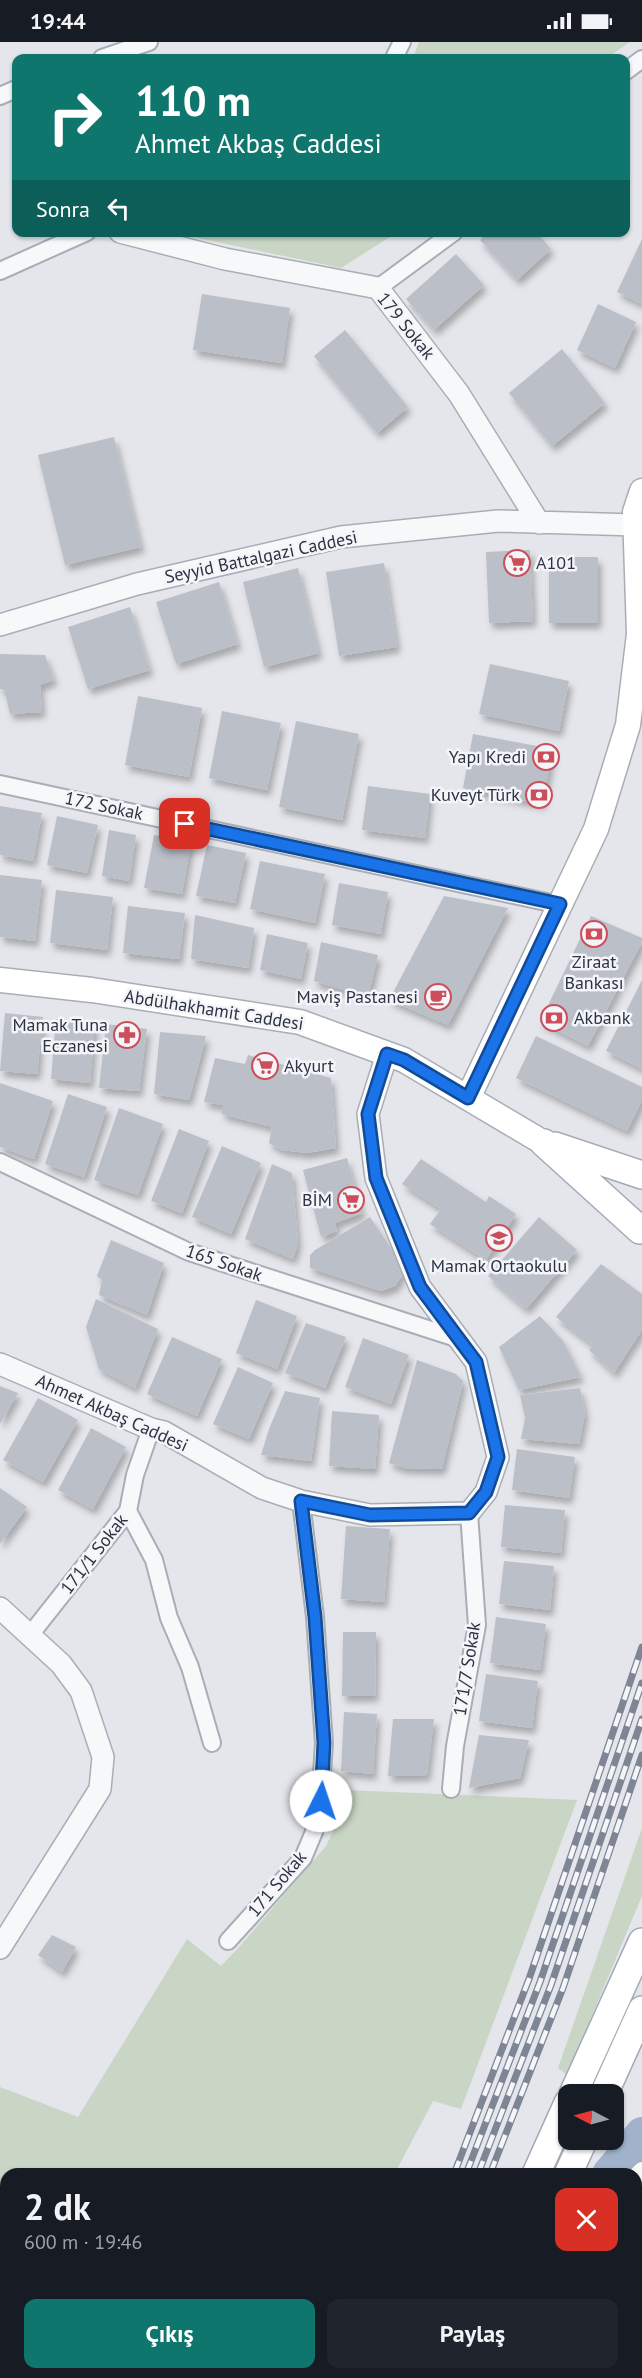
<!DOCTYPE html>
<html lang="tr">
<head>
<meta charset="utf-8">
<style>
	:root { --surface:#171b24; --page:#20242c; --text:#f1f3f6; --muted:#9ea1a6; --accent:#0f766e }
	body { margin:0; font-family:"PT Sans",sans-serif; background:var(--page); color:var(--text); height:100vh; display:flex; flex-direction:column; font-size:22px; white-space:nowrap }
	* { box-sizing:border-box; margin:0 }
	p { font-size:20px; color:var(--muted) }
	.icon { flex:none; width:33px; height:33px; fill:none; stroke:currentColor; stroke-width:2; stroke-linecap:round; stroke-linejoin:round }
	.map { position:relative; flex:1; overflow:hidden }
	.details { position:absolute; left:0px; top:2126px; width:642px; height:212px; display:flex; flex-direction:column; background:var(--surface); border-radius:18px 18px 0 0; box-shadow:0 2px 4px #0004 }
	.details>* { flex:none }
	.guide { position:absolute; left:12px; top:12px; width:618px; height:183px; border-radius:12px; box-shadow:0 2px 4px #0004; background:#0f766e; color:#fff; overflow:hidden }
	.needle { width:39px; rotate:276deg }
	.tools { position:absolute; left:558px; top:2042px; display:grid; gap:12px }
	.tools a { display:grid; place-items:center; width:66px; height:66px; border-radius:12px; background:var(--surface); box-shadow:0 2px 4px #0004; font-size:30px }
	.pin { position:absolute; display:grid; place-items:center; width:51px; height:51px; color:#fff; margin:-26px; border-radius:12px; box-shadow:0 3px 9px #0006 }
	.me { position:absolute; width:66px; margin:-33px; rotate:4deg; stroke-linejoin:round; filter:drop-shadow(0 0 4px #0008) }
	.turn { display:flex; align-items:center; gap:21px; height:126px; padding:0 24px; font-size:27px }
	.turn .icon { width:78px; height:78px; stroke-width:2.5 }
	.turn b { display:block; font-size:42px; line-height:51px }
	.then { display:flex; align-items:center; height:57px; padding:0 24px; background:#0003; gap:12px; font-size:22px }
	.round { display:grid; place-items:center; flex:none; width:63px; height:63px; border-radius:12px; background:var(--page) }
	.summary { display:flex; align-items:center; justify-content:space-between; height:102px; padding:0 24px }
	h1 { font-size:36px; font-weight:700; line-height:45px }
	.button { display:flex; gap:12px; margin-top:auto; padding:12px 24px }
	.button a { flex:1; height:69px; border-radius:12px; background:var(--accent); color:#fff; font-size:24px; font-weight:700; line-height:69px; text-align:center }
	.button a+a { background:var(--page); color:var(--text) }
	.status { display:flex; justify-content:space-between; align-items:center; height:42px; padding:0 30px; background:var(--surface); direction:ltr }
	.status svg { height:16px; fill:currentColor }
	.map>svg:first-child { display:block }
	.green { fill:#c9d5c5 }
	.lines { fill:none; stroke-linecap:round; stroke-linejoin:round }
	.river { stroke:#a0b3ca; stroke-width:34 }
	.building { fill:#bbbfc8; filter:url(#shadow) }
	.minor-casing { stroke:#a9adb5; stroke-width:20 }
	.tertiary-casing { stroke:#a9adb5; stroke-width:24 }
	.secondary-casing { stroke:#a9adb5; stroke-width:27 }
	.primary-casing { stroke:#a3aab7; stroke-width:30 }
	.minor { stroke:#f7f8fa; stroke-width:16 }
	.tertiary { stroke:#f7f8fa; stroke-width:21 }
	.secondary { stroke:#fff; stroke-width:24 }
	.primary { stroke:#fff; stroke-width:27 }
	.rail-casing { stroke:#7e8595; stroke-width:7 }
	.rail { stroke:#f4f5f9; stroke-width:4.5; stroke-dasharray:14; stroke-linecap:butt }
	.route-casing { stroke:#114b97; stroke-width:15 }
	.route { stroke:#1a73e8; stroke-width:10 }
	.labels { text-anchor:middle; stroke-width:5; stroke-linejoin:round; paint-order:stroke }
	.street-label { font-size:18px; fill:#2c3343; stroke:#f4f5f9 }
	.poi-label { font-size:18px; fill:#2c3343; stroke:#f4f5f9; text-anchor:end }
</style>
</head>
<body>
<div class="status"><b>19:44</b><svg viewBox="0 0 49 12"><path d="M0 12V9h3v3zM5 12V6h3v6zM10 12V3h3v9zM15 12V0h3v12zM26 1h20v11H26zM47 4h2v5h-2z"/></svg></div>
<div class="map">
<svg width="642" height="2336" viewBox="0 0 642 2336">
	<defs>
		<filter id="shadow"><feDropShadow dx="3.5" dy="6" stdDeviation="3" flood-color="#0004"/></filter>
	</defs>
	<rect width="100%" height="100%" fill="#e4e6eb"/>
	<path class="green" d="M419,0H630L607,16H413Z
		M174,191L396,190V191L341,226Z
		M345,1748L577,1758L461,2067L433,2059L395,2131L6,2132V2268L0,2265V2045L78,2075L187,1897L221,1924L241,1903L326,1804L340,1775Z
		M642,1786V1854L567,2033L558,2026Z
		M642,2254V2336H505L509,2331H636V2258Z
		M111,2331H312L310,2336H113Z"/>
	<g class="lines">
		<path class="river" d="M609,2132L642,2092"/>
	</g>
	<path class="building" d="M488,190H536L551,207L517,238L480,198Z
		M642,197V262L617,250Z
		M456,212L484,243L434,288L406,257Z
		M202,252L290,266L282,321L193,308Z
		M598,262L636,280L615,326L577,308Z
		M345,288L408,365L377,391L314,314Z
		M562,307L605,361L552,404L509,351Z
		M114,395L141,505L65,523L38,413Z
		M530,508L533,579L489,581L486,510Z
		M549,515H598V581H549Z
		M384,521L397,605L339,614L326,530Z
		M298,526L319,611L264,625L243,540Z
		M219,540L238,602L176,622L156,560Z
		M130,565L150,628L88,647L68,585Z
		M0,612L45,613L54,638L40,643L42,670L10,672L4,647H0Z
		M490,622L569,639L559,689L479,672Z
		M138,654L202,666L189,735L125,723Z
		M222,669L281,681L267,748L209,736Z
		M296,679L359,692L342,778L279,765Z
		M473,692L553,707L542,762L463,746Z
		M368,744L430,752L425,796L362,788Z
		M0,764L42,771L33,819L0,813Z
		M57,774L98,783L87,831L47,823Z
		M109,788L136,793L129,839L102,834Z
		M154,793L191,800L182,852L144,846Z
		M207,803L246,811L235,861L196,854Z
		M260,819L325,832L315,881L250,867Z
		M0,833L42,838L35,899L0,895Z
		M339,841L388,850L381,892L332,883Z
		M56,848L113,855L107,908L50,901Z
		M444,854L508,866L448,983L389,958Z
		M128,864L185,871L179,917L123,911Z
		M195,873L254,886L248,926L191,917Z
		M591,874L642,896V900L588,1004L540,980Z
		M267,892L308,901L301,937L260,928Z
		M321,900L378,913L368,955L314,939Z
		M642,938V1027L606,1009Z
		M5,971L43,975L37,1032L0,1029Z
		M56,977L95,980L90,1041L51,1037Z
		M106,982L147,987L139,1049L99,1046Z
		M160,990L206,994L189,1058L154,1052Z
		M536,994L642,1045V1058L627,1089L516,1036Z
		M248,1013L331,1036L336,1106L307,1111L282,1108L269,1101L272,1085L222,1072V1063L204,1060L215,1016L245,1022Z
		M0,1041L53,1059L34,1117L0,1105Z
		M68,1052L107,1065L84,1135L45,1122Z
		M119,1066L163,1082L138,1153L94,1138Z
		M179,1087L209,1099L182,1171L151,1159Z
		M222,1104L261,1121L231,1192L192,1175Z
		M347,1116L362,1171L335,1181L337,1189L321,1195L303,1128Z
		M421,1117L486,1160L489,1154L516,1172L486,1218L430,1182L441,1167L402,1142Z
		M272,1122L292,1131L298,1201L293,1217L245,1197Z
		M370,1175L399,1218L404,1231L395,1244L381,1249L310,1226V1213L315,1208Z
		M539,1175L577,1208L526,1267L488,1234Z
		M111,1198L164,1221L147,1273L99,1253L102,1238L97,1234Z
		M601,1222L642,1252V1288L614,1331L589,1308L593,1303L556,1275Z
		M96,1257L158,1287L135,1346L99,1327L86,1285Z
		M256,1258L297,1274L277,1327L236,1311Z
		M540,1274L563,1299L581,1335L519,1348L499,1305Z
		M306,1281L346,1295L325,1346L285,1331Z
		M172,1295L222,1317L197,1374L147,1352Z
		M363,1296L409,1313L391,1362L345,1345Z
		M417,1318L456,1332L463,1339L442,1427L404,1426L389,1421Z
		M238,1325L273,1341L249,1397L213,1382Z
		M0,1344L18,1351L0,1382Z
		M580,1346L585,1371L579,1402L521,1397L525,1376L520,1353Z
		M285,1349L320,1356L311,1419L261,1413L269,1387Z
		M38,1356L78,1378L43,1440L3,1418Z
		M332,1369L379,1373L375,1427L329,1424Z
		M91,1386L126,1405L93,1467L58,1448Z
		M517,1407L575,1415L569,1456L512,1448Z
		M0,1446L27,1465L0,1502Z
		M505,1463L565,1468L561,1511L501,1505Z
		M346,1484L390,1487L384,1560L341,1557Z
		M504,1519L554,1524L550,1568L499,1562Z
		M496,1575L546,1582L540,1628L490,1621Z
		M343,1590H376L375,1654H342Z
		M486,1632L538,1639L532,1686L479,1679Z
		M344,1670L377,1672L373,1732L341,1729Z
		M393,1677H434L427,1733L388,1734Z
		M479,1693L529,1698L520,1736L469,1746Z
		M52,1893L76,1905L62,1930L38,1913Z
		M226,2331H296L299,2336H229Z"/>
	<g class="lines">
		<defs>
			<path id="minor" d="M102,16L149,0
				M394,16L402,0
				M626,29L642,17
				M0,54L16,47
				M0,229L87,190
				M378,246L454,190
				M0,742L560,863
				M0,1120L189,1210L459,1297
				M128,1469L154,1518L169,1576L190,1625L212,1701
				M30,1593L128,1469L135,1433L151,1387
				M451,1747L455,1704L477,1583L469,1471
				M228,1899L303,1816L319,1778L324,1701L315,1575L301,1459
				M636,2134L642,2128
				M84,2331L85,2336"/>
			<path id="tertiary" d="M120,190L225,217L378,246L459,352L539,481
				M0,583L137,542L341,495L498,479L636,483
				M0,1322L151,1387L164,1390L262,1446L301,1459L370,1473L469,1471L486,1450L498,1415L476,1320L420,1245L376,1136L368,1072L387,1012
				M0,1566L61,1622L81,1649L103,1715L100,1747L0,1906"/>
			<path id="secondary" d="M0,938L92,948L300,980L404,1018L544,1101
				M468,1056L596,787L628,683L639,592L635,470L642,449"/>
			<path id="primary" d="M544,1101L640,1188
				M555,1104L642,1133
				M573,2052L642,1900
				M604,2052L642,1968
				M536,2132L568,2061
				M568,2132L584,2097
				M446,2336L448,2331
				M478,2336L481,2331"/>
		</defs>
		<use href="#minor" class="minor-casing"/>
		<use href="#tertiary" class="tertiary-casing"/>
		<use href="#secondary" class="secondary-casing"/>
		<use href="#primary" class="primary-casing"/>
		<use href="#minor" class="minor"/>
		<use href="#tertiary" class="tertiary"/>
		<use href="#secondary" class="secondary"/>
		<use href="#primary" class="primary"/>
		<defs>
			<path id="rail" d="M454,2132L529,1937L642,1605
				M466,2132L540,1940L642,1641
				M478,2132L551,1943L642,1677
				M490,2132L563,1946L642,1713
				M359,2336L361,2331
				M371,2336L373,2331
				M384,2336L386,2331
				M396,2336L398,2331"/>
		</defs>
		<use href="#rail" class="rail-casing"/>
		<use href="#rail" class="rail"/>
	</g>
	<g class="lines">
		<defs>
			<path id="route" d="M185,782L560,862L468,1056L404,1018L387,1012L368,1072L376,1136L420,1245L476,1320L498,1415L486,1450L469,1471L370,1473L301,1459L315,1575L324,1701L321,1759"/>
		</defs>
		<use href="#route" class="route-casing"/>
		<use href="#route" class="route"/>
	</g>
	<defs>
		<symbol id="supermarket-ring" viewBox="-11 -11 22 22"><circle r="9.5" fill="#f4f5f9" stroke="#cb4e5b" stroke-width="1.5"/><path d="M-6-5.5h2.5l.6 2H6L4.5 2H-2.5L-4.4-4H-6ZM-1.5 3.2a1.3 1.3 0 1 0 .1 0ZM3 3.2a1.3 1.3 0 1 0 .1 0Z" fill="#cb4e5b"/></symbol>
		<symbol id="bank-ring" viewBox="-11 -11 22 22"><circle r="9.5" fill="#f4f5f9" stroke="#cb4e5b" stroke-width="1.5"/><path d="M-6-4H6V4H-6ZM0-2.3a2.3 2.3 0 1 0 0 4.6a2.3 2.3 0 1 0 0-4.6Z" fill="#cb4e5b"/></symbol>
		<symbol id="cafe-ring" viewBox="-11 -11 22 22"><circle r="9.5" fill="#f4f5f9" stroke="#cb4e5b" stroke-width="1.5"/><path d="M-5.5-4.5H6V0H3Q3 3.5 0 3.5H-2.5Q-5.5 3.5-5.5 0ZM3-3.2v2h1.7v-2ZM-6 4.5H4V6H-6Z" fill="#cb4e5b"/></symbol>
		<symbol id="pharmacy-ring" viewBox="-11 -11 22 22"><circle r="9.5" fill="#f4f5f9" stroke="#cb4e5b" stroke-width="1.5"/><path d="M-2-6h4v4h4v4h-4v4h-4v-4h-4v-4h4Z" fill="#cb4e5b"/></symbol>
		<symbol id="school-ring" viewBox="-11 -11 22 22"><circle r="9.5" fill="#f4f5f9" stroke="#cb4e5b" stroke-width="1.5"/><path d="M0-5L7-2L0 1L-7-2ZM-4 1L0 2.5L4 1V4Q0 6-4 4Z" fill="#cb4e5b"/></symbol>
	</defs>
	<g fill-rule="evenodd">
		<use href="#supermarket-ring" x="502" y="506" width="30" height="30"/>
		<use href="#bank-ring" x="531" y="700" width="30" height="30"/>
		<use href="#bank-ring" x="524" y="738" width="30" height="30"/>
		<use href="#bank-ring" x="579" y="877" width="30" height="30"/>
		<use href="#cafe-ring" x="423" y="940" width="30" height="30"/>
		<use href="#bank-ring" x="539" y="961" width="30" height="30"/>
		<use href="#pharmacy-ring" x="112" y="978" width="30" height="30"/>
		<use href="#supermarket-ring" x="250" y="1009" width="30" height="30"/>
		<use href="#supermarket-ring" x="336" y="1143" width="30" height="30"/>
		<use href="#school-ring" x="484" y="1181" width="30" height="30"/>
	</g>
	<g class="labels">
		<g class="street-label">
			<text transform="translate(406 284) rotate(51)" y="6">179 Sokak</text>
			<text transform="translate(261 515) rotate(-12)" y="6">Seyyid Battalgazi Caddesi</text>
			<text transform="translate(104 764) rotate(12)" y="6">172 Sokak</text>
			<text transform="translate(214 968) rotate(9)" y="6">Abdülhakhamit Caddesi</text>
			<text transform="translate(224 1221) rotate(19)" y="6">165 Sokak</text>
			<text transform="translate(112 1371) rotate(24)" y="6">Ahmet Akbaş Caddesi</text>
			<text transform="translate(94 1512) rotate(-52)" y="6">171/1 Sokak</text>
			<text transform="translate(467 1627) rotate(-81)" y="6">171/7 Sokak</text>
			<text transform="translate(277 1842) rotate(-50)" y="6">171 Sokak</text>
		</g>
		<g class="poi-label">
			<text x="536" y="527" text-anchor="start">A101</text>
			<text x="526" y="721">Yapı Kredi</text>
			<text x="520" y="759">Kuveyt Türk</text>
			<text x="594" y="926" text-anchor="middle">Ziraat<tspan x="594" dy="21">Bankası</tspan></text>
			<text x="418" y="961">Maviş Pastanesi</text>
			<text x="574" y="982" text-anchor="start">Akbank</text>
			<text x="108" y="989">Mamak Tuna<tspan x="108" dy="21">Eczanesi</tspan></text>
			<text x="284" y="1030" text-anchor="start">Akyurt</text>
			<text x="332" y="1164">BİM</text>
			<text x="499" y="1230" text-anchor="middle">Mamak Ortaokulu</text>
		</g>
	</g>
</svg>
<div class="tools">
<a><svg class="needle" viewBox="-14 -14 28 28"><path d="M0-13l5 13h-10z" fill="#e53935"/><path d="M0 13l5-13h-10z" fill="#9ea1a6"/></svg></a>
</div>
<div class="pin" style="left:185px;top:782px;background:#d93025"><svg class="icon" aria-label="arrive" viewBox="0 0 24 24"><path d="M6 21V4h12l-3 4 3 4H6"/></svg></div>
<svg class="me" style="left:321px;top:1759px" viewBox="-20 -20 40 40"><circle r="19" fill="#fff"/><path d="M0-13L10 11 0 6-10 11z" fill="#1a73e8"/></svg>
<div class="guide">
<div class="turn"><svg class="icon" aria-label="right" viewBox="0 0 24 24"><path d="M7 20v-9h11M14 6l5 5-5 5"/></svg><div><b>110 m</b>Ahmet Akbaş Caddesi</div></div>
<div class="then">Sonra<svg class="icon" aria-label="left" viewBox="0 0 24 24"><path d="M17 20v-9H6M10 6l-5 5 5 5"/></svg></div>
</div>
<section class="details">
<div class="summary"><div><h1>2 dk</h1><p>600 m · 19:46</p></div><a class="round" style="background:#d93025;color:#fff"><svg class="icon" aria-label="close" viewBox="0 0 24 24"><path d="M6 6l12 12M18 6L6 18"/></svg></a></div>
<div class="button"><a>Çıkış</a><a>Paylaş</a></div>
</section>
</div>
</body>
</html>
